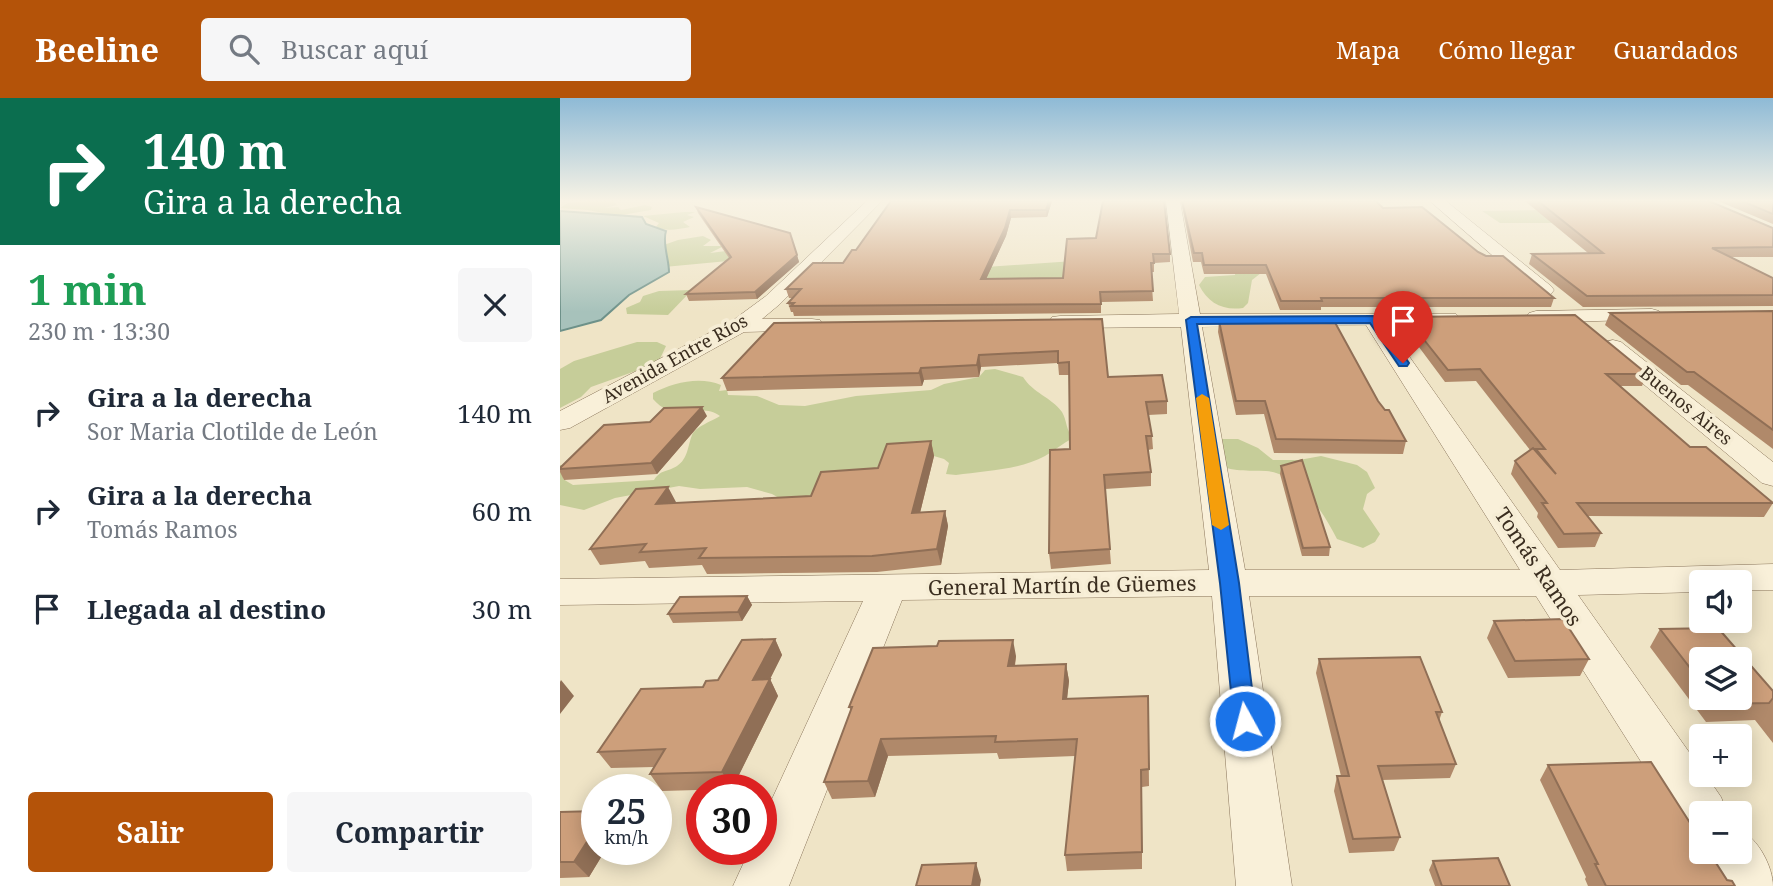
<!DOCTYPE html>
<html lang="es">
<head>
<meta charset="utf-8">
<style>
	:root { --surface:#fff; --page:#f6f6f7; --text:#1f2937; --muted:#747a83; --accent:#b45309 }
	body { margin:0; font-family:"Noto Serif",serif; background:var(--page); color:var(--text); height:100vh; display:flex; flex-direction:column; font-size:26px; white-space:nowrap }
	* { box-sizing:border-box; margin:0 }
	p { font-size:23px; color:var(--muted) }
	.icon { flex:none; width:38px; height:38px; fill:none; stroke:currentColor; stroke-width:2; stroke-linecap:round; stroke-linejoin:round }
	.map { position:relative; flex:1; overflow:hidden }
	.drawer { display:flex; flex-direction:column; background:var(--surface); width:560px }
	.drawer>* { flex:none }
	.guide { background:#0b6e4f; color:#fff; overflow:hidden }
	.buttons { position:absolute; left:1129px; top:472px; display:grid; gap:14px }
	.buttons a { display:grid; place-items:center; width:63px; height:63px; border-radius:7px; background:var(--surface); box-shadow:0 4px 18px #0003; font-size:35px }
	.speed { position:absolute; left:21px; top:676px; display:flex; gap:14px; font-size:35px; font-weight:700; text-align:center }
	.speed>* { display:grid; place-content:center; width:91px; height:91px; border-radius:50%; background:var(--surface); box-shadow:0 4px 18px #0003; line-height:1 }
	.speed small { font-size:18px; font-weight:400 }
	.speed .limit { border:10px solid #d22; background:#fff; color:#111 }
	.pin { position:absolute; display:grid; place-items:center; width:60px; height:60px; color:#fff; margin:-72px -30px; border-radius:50% 50% 50% 0; rotate:-45deg; box-shadow:0 0 7px #0007 }
	.pin .icon { rotate:45deg }
	.me { position:absolute; width:77px; margin:-38px; rotate:353deg; stroke-linejoin:round; filter:drop-shadow(0 0 5px #0008) }
	.turn { display:flex; align-items:center; gap:24px; height:147px; padding:0 28px; font-size:32px }
	.turn .icon { width:91px; height:91px; stroke-width:2.5 }
	.turn b { display:block; font-size:49px; line-height:60px }
	.round { display:grid; place-items:center; flex:none; width:74px; height:74px; border-radius:7px; background:var(--page) }
	.overview { display:flex; align-items:center; justify-content:space-between; height:119px; padding:0 28px }
	h1 { font-size:42px; font-weight:700; line-height:52px; color:#1e9e55 }
	.primary-button { display:flex; gap:14px; margin-top:auto; padding:14px 28px }
	.primary-button a { flex:1; height:80px; border-radius:7px; background:var(--accent); color:#fff; font-size:28px; font-weight:700; line-height:80px; text-align:center }
	.primary-button a+a { background:var(--page); color:var(--text) }
	ul { padding:0; list-style:none }
	li { display:flex; align-items:center; gap:21px; height:98px; padding:0 28px }
	li div { flex:1 }
	li b { display:block; font-size:26px }
	li em { font-style:normal }
	header { display:flex; align-items:center; gap:42px; box-sizing:border-box; height:98px; padding:0 35px; background:var(--accent); color:#fff }
	header strong { font-size:33px }
	nav { display:flex; gap:38px; margin-inline-start:auto; font-size:24px }
	.search { width:490px; height:63px; background:var(--page); display:flex; align-items:center; gap:18px; box-sizing:border-box; padding:0 24px; border-radius:7px; color:var(--muted); font-size:26px }
	main { display:flex; flex:1; min-height:0 }
	.map>svg:first-child { display:block }
	.green { fill:#c6cd99 }
	.water { fill:#a7c2bb; stroke:#6d9189; stroke-width:2 }
	.lines { fill:none; stroke-linecap:round; stroke-linejoin:round }
	.minor-casing { stroke:#8a755b; stroke-width:1 }
	.minor { fill:#f9f0d9; fill-rule:evenodd }
	.wall { fill:#b0896a; fill-rule:evenodd }
	.shaded-wall { fill:#906f56 }
	.building { fill:#cd9f7b; stroke:#906f56; stroke-width:2 }
	.route { fill:#1a73e8; stroke:#114b97; stroke-width:2 }
	.slow { fill:#f59e0b }
	.labels { text-anchor:middle; stroke-width:7; stroke-linejoin:round; paint-order:stroke }
	.far-street-label { font-size:18px; fill:#3a2d1f; stroke:#f6edd5 }
	.street-label { font-size:21px; fill:#3a2d1f; stroke:#f6edd5 }
</style>
</head>
<body>
<header>
<strong>Beeline</strong>
<div class="search"><svg class="icon" aria-label="search" viewBox="0 0 24 24"><circle cx="10" cy="10" r="6"/><path d="M15 15l6 6"/></svg>Buscar aquí</div>
<nav><a>Mapa</a><a>Cómo llegar</a><a>Guardados</a></nav>
</header>
<main>
<section class="drawer">
<div class="guide">
<div class="turn"><svg class="icon" aria-label="right" viewBox="0 0 24 24"><path d="M7 20v-9h11M14 6l5 5-5 5"/></svg><div><b>140 m</b>Gira a la derecha</div></div>
</div>
<div class="overview"><div><h1>1 min</h1><p>230 m · 13:30</p></div><a class="round"><svg class="icon" aria-label="close" viewBox="0 0 24 24"><path d="M6 6l12 12M18 6L6 18"/></svg></a></div>
<ul>
<li><svg class="icon" aria-label="right" viewBox="0 0 24 24"><path d="M7 20v-9h11M14 6l5 5-5 5"/></svg><div><b>Gira a la derecha</b><p>Sor Maria Clotilde de León</p></div><em>140 m</em></li>
<li><svg class="icon" aria-label="right" viewBox="0 0 24 24"><path d="M7 20v-9h11M14 6l5 5-5 5"/></svg><div><b>Gira a la derecha</b><p>Tomás Ramos</p></div><em>60 m</em></li>
<li><svg class="icon" aria-label="arrive" viewBox="0 0 24 24"><path d="M6 21V4h12l-3 4 3 4H6"/></svg><div><b>Llegada al destino</b></div><em>30 m</em></li>
</ul>
<div class="primary-button"><a>Salir</a><a>Compartir</a></div>
</section>
<div class="map">
<svg width="1213" height="788" viewBox="0 0 1213 788">
	<rect width="100%" height="100%" fill="#efe4c6"/>
	<path class="green" d="M26,103H53L57,107L44,110L58,109L61,112L85,107L92,109L91,112L56,118L28,112L0,110L8,105Z
		M986,112L1007,125H940L922,113Z
		M124,114H135L127,117L134,119L123,124L130,129C119,131 106,134 96,129L99,125L83,118Z
		M143,138L151,142L143,148H164L150,155L174,152L168,163L104,169L101,148L118,142Z
		M514,163L534,175L459,189L369,173Z
		M675,175H701L692,182L688,205L683,210C663,213 648,205 639,187L645,179L675,177Z
		M132,192L108,217L67,216L66,210L80,204L83,198L99,193Z
		M77,244H97L106,248L98,265L31,289L21,299L0,310V271L14,263Z
		M435,271L463,279C473,295 491,299 502,314C507,322 506,333 513,340C503,345 494,353 485,358C460,372 423,373 396,377L386,376L389,365L384,361L367,356L318,376L228,405L212,396L187,389L140,391L119,388L55,400L24,412L0,407V367L11,368L3,381L13,387L94,382C101,371 108,374 117,368C128,361 128,347 132,337C135,329 152,323 160,318C139,303 115,327 93,301V295C113,285 139,278 161,287L159,293L167,292L168,297L197,298L219,307L245,308L296,298L371,292L384,286L419,279L425,272Z
		M652,341H678L698,350L713,362H739L761,358L797,367L807,374L815,390L807,396L803,411L820,436L815,444L803,450L777,441C763,414 740,376 706,373C692,372 681,374 667,370Z"/>
	<path class="water" d="M0,113L82,119L86,126L106,133C102,145 109,161 109,174L69,197L41,222L0,233Z"/>
	<g class="lines">
		<defs>
			<path id="minor" d="M307,103H322L220,206L202,221H252L260,222L263,227L260,232L184,234L10,330L0,332V313L172,223L206,198Z
				M606,103H620L640,216H896L900,220L896,224L889,226L827,227L1000,472L1213,466V492H1180V485H1141V494L1018,497L1141,671V677H1146L1161,699L1168,716H1141V739L1125,733L976,498H689L732,788H676L652,498L342,502L229,788H173L190,751H201V725L303,503L0,507V481L649,472L621,229L500,230L492,229L489,224L492,219L500,218L619,216ZM806,227L960,472H685L642,229Z
				M870,103H886L991,188L994,192L991,196H977Z
				M1092,211L1099,213L1102,217L1099,221L976,225L969,223L966,219L969,215L976,213Z
				M1053,242L1061,244L1213,364V388L1202,385L1045,254L1042,249L1045,244Z
				M1180,732C1198,740 1213,769 1213,788H1160L1143,754H1180Z"/>
		</defs>
		<use href="#minor" class="minor-casing"/>
		<use href="#minor" class="minor"/>
	</g>
	<path class="wall" d="M331,103H492L487,119L451,120L446,138L426,181L503,180L507,141L610,156V164L594,165V174H591L593,203L541,204V215L234,218L233,214H231L228,205L232,200H229L226,191L283,165L296,152Z
		M621,103H816L823,110L918,154L994,200L991,209H761V212H720L706,176H644L641,164H633Z
		M965,103H1149L1213,130V159H1171L1213,180V208L1023,209L969,166L972,156L1028,155Z
		M1158,103H1213V126Z
		M136,109L230,135L239,164L197,201L129,203L126,196L169,160L138,115Z
		M1213,213V351L1128,287H1121L1045,227L1050,215Z
		M729,219L818,303L846,343L843,356L714,355L704,316L676,317L658,234L659,223L728,222Z
		M846,219L1087,276L1082,288H1059L1130,349L1213,405L1204,419L1028,418L1041,435L1035,449L998,450L977,419L978,415L951,376L955,363L970,352L916,283L885,284L844,229Z
		M542,221L548,279L607,303V316L588,317L592,338L593,351L588,352L591,374V388L545,391L551,466L491,471L489,455L510,351L509,277H499L498,265L421,269L419,279L364,282L362,288L167,293L162,280Z
		M147,318L97,376L4,382L0,374V370L90,324Z
		M371,343L374,358L360,415L385,413L388,428L381,467L317,474L147,476L142,467L89,470L85,463L40,467L30,451L116,404L115,405L251,398L318,370Z
		M721,368L770,449L769,458H742L720,376Z
		M187,498L192,507L182,523L113,525L108,516Z
		M934,523L1029,561L1020,578L948,580L927,540Z
		M1100,531L1213,593V645L1195,622L1146,624L1090,549ZM1141,562L1180,600H1141Z
		M215,541L222,557L210,581L218,598L172,691L102,693L90,676L94,669L51,670L38,654L143,589L158,582Z
		M456,558L455,568L506,566L509,583L507,601L588,598L589,688L582,689V771L507,773L505,757L515,658L439,661L437,655L328,658L315,699L272,701L264,684L291,613L289,609Z
		M759,561L882,614L879,623L896,666L890,680L822,682L840,739L834,753L789,755L774,693L777,678H781L756,575Z
		M988,667L1167,782L1175,788H1028L1025,781L1026,779L980,682Z
		M0,713L37,751H46L29,779L0,780Z
		M873,763L950,788H875L869,772Z"/>
	<path class="shaded-wall" d="M489,103H492L487,119L486,112Z
		M450,112L451,120L446,138L422,190L421,181Z
		M237,157L239,164L197,201L195,194Z
		M419,257L421,269L419,279L417,267Z
		M361,270L364,282L362,288L359,275Z
		M142,309L147,318L97,376L91,365Z
		M371,343L374,358L356,431L352,415Z
		M108,389L116,404L104,421L96,406Z
		M385,413L388,428L381,467L377,451Z
		M187,498L192,507L182,523L178,514Z
		M215,541L222,557L210,581L218,598L172,691L162,674L193,582Z
		M453,542L456,558L452,585L448,568Z
		M506,566L509,583L505,618L503,601Z
		M1,582L14,598L0,616V584Z
		M321,641L328,658L315,699L308,683Z
		M37,728V751H46L29,779L14,764Z
		M416,765L421,782L420,788H412Z"/>
	<path class="building" d="M331,103H489L486,112H450L445,130L421,181L503,180L507,141L536,140L543,103H604L610,156H593L594,165H591L593,193L540,194L541,206L231,208L234,205H228L241,191H226L253,165H283L292,152H296Z
		M622,103H816L823,110L862,109L918,154L926,158H943L994,200H761L762,203H721L706,167H644L642,155H634Z
		M978,103H1149L1213,130V149L1152,150L1213,180V197L1027,198L972,156L1043,155Z
		M1182,103H1213V116Z
		M136,109L230,135L237,157L195,194L126,196L171,159Z
		M1213,213V332L1134,274H1127L1050,215Z
		M1015,217L1087,276H1046L1130,349H1146L1213,405H1017L1041,435L1004,436L982,405H987L955,363L973,350L996,376L976,351H985L920,271L888,272L846,219Z
		M729,219H772L818,303L825,312H829L846,343L716,341L705,303H676L659,223L730,222Z
		M542,221L548,279L602,277L607,303L586,304L592,338H586L591,374L544,377L550,451L489,455L490,352L510,351L509,264L498,265V253L419,257L417,267L361,270L359,275L162,280L214,225Z
		M142,309L91,365L0,371V370L44,327L90,324L104,310Z
		M371,343L352,415L385,413L377,451L312,458L139,460L146,450L80,454L86,446L30,451L76,391L108,389L96,406L251,398L261,374L318,370L327,346Z
		M742,362L770,449L743,450L721,368Z
		M187,498L178,514L108,516L120,499Z
		M1003,521L1029,561L955,563L934,523Z
		M1158,530L1213,593V600L1209,605L1159,606L1154,600H1180V562H1141V584L1100,531Z
		M215,541L193,582L210,581L162,674L90,676L105,651L38,654L81,591L143,589L146,583L158,582L182,542Z
		M453,542L448,568L506,566L503,601L588,598L589,671L581,672L582,754L505,757L517,641L435,644L436,638L321,641L308,683L264,684L292,609H289L313,550L377,548L379,543Z
		M860,559L882,614H876L896,666L818,668L840,739L793,741L777,678H789L759,561Z
		M1091,664L1141,742V754H1149L1167,782L1172,783L1175,788H1046L1035,766H1038L988,667Z
		M37,713V728L14,764H0V714Z
		M938,760L950,788H882L873,763Z
		M416,765L412,788H356L362,767Z"/>
	<linearGradient id="sky" x2="0" y2="1"><stop stop-color="#8ebad6"/><stop offset="0.48" stop-color="#f8f3e5"/><stop offset="1" stop-color="#f8f3e5" stop-opacity="0"/></linearGradient>
	<rect width="1213" height="214" fill="url(#sky)"/>
	<path class="route" d="M813,218L817,219L849,265L847,268H839L810,225L637,226L679,485L696,623L693,630L685,633L677,630L674,623L660,485L626,222L631,219Z"/>
	<path class="slow" d="M642,296L649,300L669,427L661,432L652,427L636,300Z"/>
	<g class="labels">
		<g class="far-street-label">
			<text transform="translate(115 261) rotate(-29)" y="6">Avenida Entre Ríos</text>
			<text transform="translate(1126 308) rotate(39)" y="6">Buenos Aires</text>
		</g>
		<g class="street-label">
			<text transform="translate(978 469) rotate(56)" y="7">Tomás Ramos</text>
			<text transform="translate(502 488) rotate(-1)" y="7">General Martín de Güemes</text>
		</g>
	</g>
</svg>
<div class="buttons">
<a><svg class="icon" aria-label="sound" viewBox="0 0 24 24"><path d="M4 9h4l5-4v14l-5-4H4zM17 9q2 3 0 6"/></svg></a>
<a><svg class="icon" aria-label="layers" viewBox="0 0 24 24"><path d="M12 4l9 5-9 5-9-5zM3 14l9 5 9-5"/></svg></a>
<a>+</a>
<a>−</a>
</div>
<div class="speed"><div>25<small>km/h</small></div><div class="limit">30</div></div>
<div class="pin" style="left:843px;top:265px;background:#d93025"><svg class="icon" aria-label="arrive" viewBox="0 0 24 24"><path d="M6 21V4h12l-3 4 3 4H6"/></svg></div>
<svg class="me" style="left:685px;top:623px" viewBox="-20 -20 40 40"><circle r="17" fill="#1a73e8" stroke="#fff" stroke-width="3"/><path d="M0-11L8 9 0 5-8 9z" fill="#fff"/></svg>
</div>
</main>
</body>
</html>
